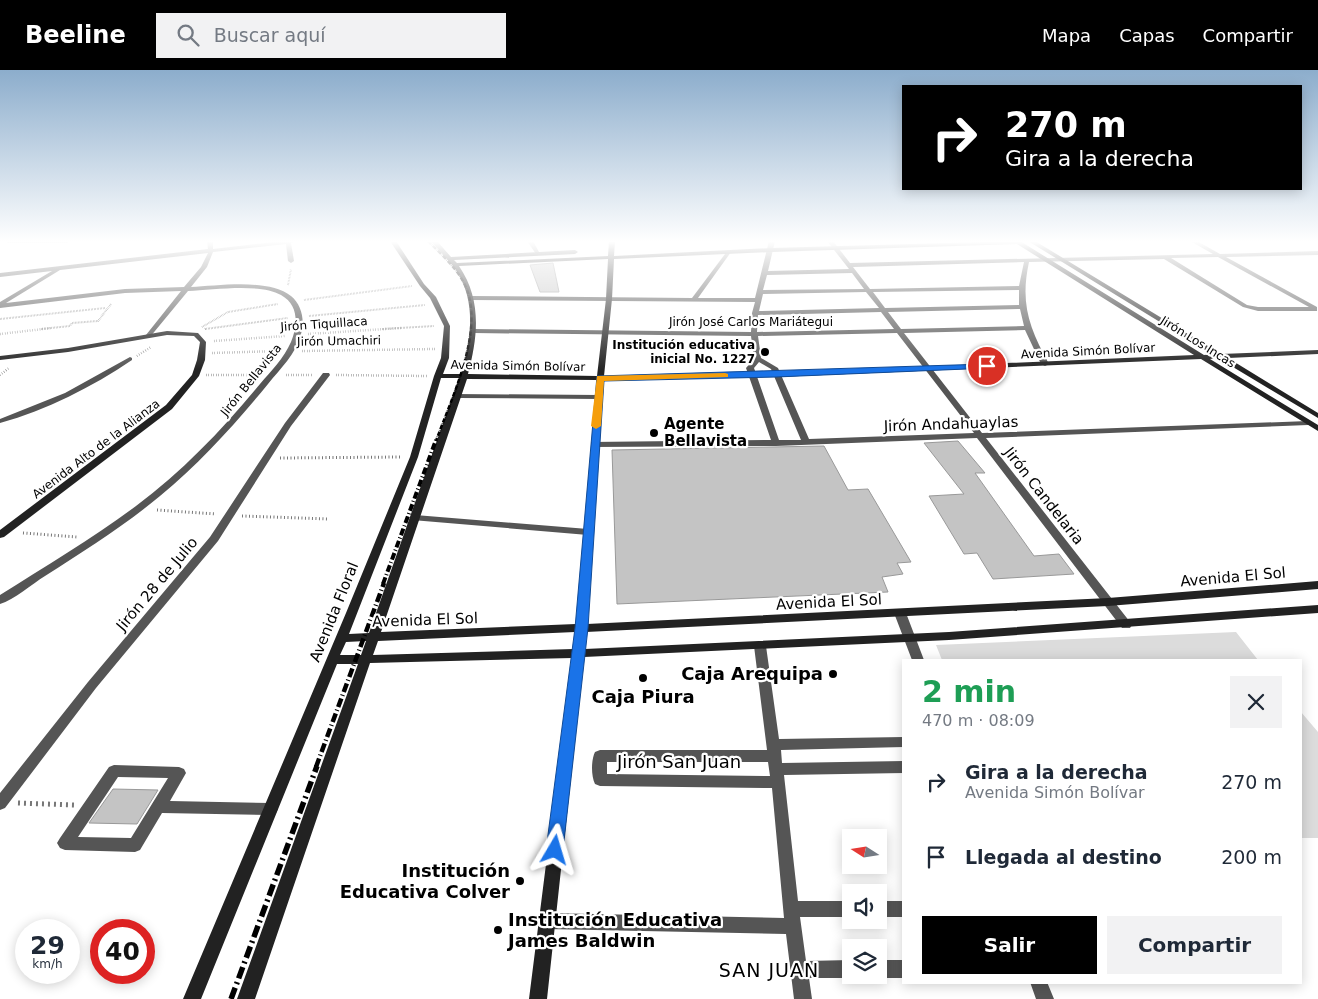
<!DOCTYPE html>
<html lang="es">
<head>
<meta charset="utf-8">
<style>
	:root { --surface:#fff; --page:#f2f2f3; --text:#1f2937; --muted:#747a83; --accent:#000 }
	body { margin:0; font-family:"DejaVu Sans",sans-serif; background:var(--page); color:var(--text); height:100vh; display:flex; flex-direction:column; font-size:19px; white-space:nowrap }
	* { box-sizing:border-box; margin:0 }
	p { font-size:16px; color:var(--muted) }
	.icon { flex:none; width:28px; height:28px; fill:none; stroke:currentColor; stroke-width:2; stroke-linecap:round; stroke-linejoin:round }
	.map { position:relative; flex:1; overflow:hidden }
	.drawer { position:absolute; left:902px; top:589px; width:400px; height:325px; display:flex; flex-direction:column; background:var(--surface); border-radius:0px; box-shadow:0 2px 12px #0003 }
	.drawer>* { flex:none }
	.top-card { position:absolute; left:902px; top:15px; width:400px; height:105px; border-radius:0px; box-shadow:0 2px 12px #0003; background:#000; color:#fff; overflow:hidden }
	.needle { width:32px; rotate:282deg }
	.fabs { position:absolute; left:842px; top:759px; display:grid; gap:10px }
	.fabs a { display:grid; place-items:center; width:45px; height:45px; border-radius:0px; background:var(--surface); box-shadow:0 2px 12px #0003; font-size:25px }
	.speed { position:absolute; left:15px; top:849px; display:flex; gap:10px; font-size:25px; font-weight:700; text-align:center }
	.speed>* { display:grid; place-content:center; width:65px; height:65px; border-radius:50%; background:var(--surface); box-shadow:0 2px 12px #0003; line-height:1 }
	.speed small { font-size:12px; font-weight:400 }
	.speed .limit { border:8px solid #d22; background:#fff; color:#111 }
	.pin { position:absolute; display:grid; place-items:center; width:42px; height:42px; color:#fff; margin:-21px; border:2px solid #fff; border-radius:50%; box-shadow:0 1px 5px #0007 }
	.me { position:absolute; width:55px; margin:-28px; rotate:7deg; stroke-linejoin:round; filter:drop-shadow(0 0 4px #0008) }
	.turn { display:flex; align-items:center; gap:18px; height:105px; padding:0 20px; font-size:22px }
	.turn .icon { width:65px; height:65px; stroke-width:2.5 }
	.turn b { display:block; font-size:35px; line-height:42px }
	.round { display:grid; place-items:center; flex:none; width:52px; height:52px; border-radius:0px; background:var(--page) }
	.overview { display:flex; align-items:center; justify-content:space-between; height:85px; padding:0 20px }
	h1 { font-size:30px; font-weight:700; line-height:38px; color:#1e9e55 }
	.button { display:flex; gap:10px; margin-top:auto; padding:10px 20px }
	.button a { flex:1; height:58px; border-radius:0px; background:var(--accent); color:#fff; font-size:20px; font-weight:700; line-height:58px; text-align:center }
	.button a+a { background:var(--page); color:var(--text) }
	ul { padding:0; list-style:none }
	li { display:flex; align-items:center; gap:15px; height:75px; padding:0 20px }
	li div { flex:1 }
	li b { display:block; font-size:19px }
	li em { font-style:normal }
	header { display:flex; align-items:center; gap:30px; box-sizing:border-box; height:70px; padding:0 25px; background:var(--accent); color:#fff }
	header strong { font-size:24px }
	nav { display:flex; gap:28px; margin-inline-start:auto; font-size:18px }
	.search { width:350px; height:45px; background:var(--page); display:flex; align-items:center; gap:12px; box-sizing:border-box; padding:0 18px; border-radius:0px; color:var(--muted); font-size:19px }
	.map>svg:first-child { display:block }
	.green { fill:#dcdcdc }
	.building { fill:#c4c4c4; stroke:#999 }
	.lines { fill:none; stroke-linecap:round; stroke-linejoin:round }
	.path-far3 { stroke:#777; stroke-width:2; stroke-dasharray:0.5 1; stroke-linecap:butt }
	.path-far2 { stroke:#777; stroke-width:2.5; stroke-dasharray:0.5 2; stroke-linecap:butt }
	.path-far1 { stroke:#777; stroke-width:3; stroke-dasharray:1 2.5; stroke-linecap:butt }
	.path { stroke:#777; stroke-width:5; stroke-dasharray:2 4; stroke-linecap:butt }
	.lane { fill:#555; fill-rule:evenodd }
	.street { fill:#555; fill-rule:evenodd }
	.secondary { fill:#222; fill-rule:evenodd }
	.rail-far3 { stroke:#000; stroke-width:2.5; stroke-dasharray:4.5 1 0.5 1; stroke-linecap:butt }
	.rail-far2 { stroke:#000; stroke-width:4; stroke-dasharray:7 2.5 1 2.5; stroke-linecap:butt }
	.rail-far1 { stroke:#000; stroke-width:4.5; stroke-dasharray:9 3 1 3; stroke-linecap:butt }
	.rail { stroke:#000; stroke-width:5.5; stroke-dasharray:12 4 2 4; stroke-linecap:butt }
	.route { fill:#1a73e8; stroke:#114b97 }
	.slow { fill:#f59e0b }
	.poi-dot { fill:#000; stroke:#fff; stroke-width:2 }
	.labels { text-anchor:middle; stroke-width:4.5; stroke-linejoin:round; paint-order:stroke }
	.far-street-label { font-size:12px; fill:#000; stroke:#fff }
	.far-poi-label { font-size:12px; font-weight:bold; fill:#000; stroke:#fff; text-anchor:end }
	.poi-label { font-size:15px; font-weight:bold; fill:#000; stroke:#fff; text-anchor:start }
	.street-label { font-size:15px; fill:#000; stroke:#fff }
	.near-poi-label { font-size:18px; font-weight:bold; fill:#000; stroke:#fff; text-anchor:end }
	.near-street-label { font-size:18px; fill:#000; stroke:#fff }
	.near-neighbourhood-label { font-size:19px; letter-spacing:1px; fill:#000; stroke:#fff }
</style>
</head>
<body>
<header>
<strong>Beeline</strong>
<div class="search"><svg class="icon" aria-label="search" viewBox="0 0 24 24"><circle cx="10" cy="10" r="6"/><path d="M15 15l6 6"/></svg>Buscar aquí</div>
<nav><a>Mapa</a><a>Capas</a><a>Compartir</a></nav>
</header>
<div class="map">
<svg width="1318" height="929" viewBox="0 0 1318 929">
	<rect width="100%" height="100%" fill="#fff"/>
	<path class="green" d="M1236,562L1258,590H942L936,575Z
		M1301,642L1318,662V768H1301Z"/>
	<path class="building" d="M553,193L559,222H540L530,195Z
		M958,371L985,403H975L1034,486L1059,484L1074,504L993,509L977,483L964,484L929,426L964,424L924,373Z
		M824,376L848,420L868,419L911,492L897,493L903,504L882,507L888,522L617,534L612,380Z
		M113,719L158,720L137,754L89,753Z"/>
	<g class="lines">
		<path class="path-far3" d="M288,215L291,199
			M304,230L412,216
			M309,246L425,235
			M0,249L105,238
			M202,257L228,242L278,234
			M41,259L70,256L72,253L98,251L111,234
			M205,259L288,248
			M382,259L434,256"/>
		<path class="path-far2" d="M205,259L207,258
			M0,264L52,258
			M308,264L401,258
			M214,271L285,266
			M302,281L435,279
			M212,283L278,281
			M137,286L151,277
			M0,305L9,298
			M206,305H257
			M286,305H312
			M336,305L427,306"/>
		<path class="path-far1" d="M280,388L401,387
			M157,440L216,444
			M242,446L329,449
			M23,463L77,467"/>
		<path class="path" d="M18,733L74,735"/>
		<path class="lane" d="M130,287L132,288V290C92,317 47,340 0,353V349L65,323Z"/>
		<path class="street" d="M5,171H70L67,173H8Z
			M207,171H213V179L281,171H297L291,173L294,191L291,193L288,191L286,174L213,182L207,197L191,217C218,216 268,208 291,226C302,235 305,251 301,264C296,284 280,299 268,314C235,354 200,393 160,426C124,456 84,481 45,506C32,514 14,530 0,534V525C46,496 93,468 136,436C183,401 223,359 260,314C271,301 284,288 291,272C298,255 299,235 281,225C260,213 213,220 188,221L150,267H146V265L181,221L125,223L0,238V232L52,201L0,207V203L208,179ZM208,183L201,197L184,217L125,219L6,233L60,200Z
			M527,171H533L540,184H536Z
			M769,171H775L768,201L849,199L827,171H833L850,193L1213,184L1190,171H1197L1220,184L1318,181V185L1226,187L1317,237V241H1258L1243,237L1164,189L1029,192C1020,233 1029,258 1049,294L1045,296L1041,294L1025,260L904,263L982,363L1308,351L1312,353L1308,355L986,368L1130,552L1132,555L1130,558H1122L977,368L776,376L594,377L591,376V372L771,370L746,298L754,289L751,266L474,263L471,261L474,259L751,262L752,243L755,232L471,230L468,228L471,226L692,228L728,180L731,182L698,228H755ZM1218,187L1309,237H1258L1247,235L1171,188ZM1024,192L1019,216L870,219L853,197ZM852,203L864,219L763,220L767,205ZM1019,220V235L885,238L873,222ZM866,222L879,238L759,241L763,224ZM1020,239L1024,256L901,259L888,242ZM881,242L894,259L757,262L758,245ZM897,263L974,363L809,369L778,298L761,288L758,266ZM759,292L771,299L801,370H779L754,298Z
			M323,303H329L330,305L291,356L218,471L96,618L5,738L0,740V723L88,612L210,467L285,353Z
			M455,324L599,325L603,327L599,329L458,328H455Z
			M415,445L588,459L593,462L588,465L412,450L410,448Z
			M900,539L904,540L906,543L924,590H912L894,543L896,540Z
			M760,572L764,573L766,576L779,669L904,667V677L781,680L782,693L904,691V703L784,705L798,831H851V847H800L806,891L851,890V905H857L851,908H809L812,929H794L786,864L546,859L540,857L538,851L540,845L546,843L784,848L772,718L600,716L595,714C591,706 591,690 595,682L600,680H767L754,576L756,573ZM607,692H768L770,706L607,704Z
			M114,695L179,697L184,699L186,703L170,731L271,733L276,735L278,739L276,743L271,745L162,743L140,780L135,782L65,780L60,778L57,773L60,768L109,697ZM118,707L168,708L131,768L78,767Z
			M879,831H904V847H879Z
			M879,890H904V908H879L873,905H879Z
			M1030,912H1047L1054,929H1036Z"/>
		<path class="secondary" d="M390,171H396L424,214L436,227L450,256L449,288L443,304H461C471,269 477,233 456,200C449,190 439,181 431,171H437L451,187L575,180L578,182L575,184L454,190L457,193L608,186L609,171H615L614,186L771,178L1020,171L1204,285L1212,284L1028,171H1035L1221,284L1318,280V284L1228,288L1318,343V348L1218,288L1210,289L1318,355V361L1201,289L776,307L604,310L587,554L1108,528L1318,511V519L1108,536L586,562L585,579L949,562L1318,535V543L949,570L584,587L547,929H529L572,588L370,593L255,929H237L358,594H337L201,929H183L346,543L410,387L434,306L441,288L444,256L430,228L420,216ZM1017,174L1194,285L776,303L604,306L612,229L614,189L771,182ZM608,189L606,229L597,306L468,304C478,266 482,230 459,196ZM441,308H459L369,563L349,564L418,387ZM467,309L597,310L576,554L381,562ZM575,562L573,579L373,585L378,571ZM366,571L361,585H340L346,572Z
			M167,261L198,263L206,272L205,290L199,306L172,339L4,467L0,468V460L166,335L192,305L197,290L200,272L194,266L167,265L68,282L0,290V286L68,278Z"/>
		<path class="rail-far3" d="M428,171C441,184 457,198 465,215C486,259 451,329 436,371"/>
		<path class="rail-far2" d="M383,514L436,370"/>
		<path class="rail-far1" d="M316,697L384,513"/>
		<path class="rail" d="M231,929L317,696"/>
	</g>
	<linearGradient id="sky" x2="0" y2="1"><stop stop-color="#8cadcc"/><stop offset="0.57" stop-color="#fff"/><stop offset="1" stop-color="#fff" stop-opacity="0"/></linearGradient>
	<rect width="1318" height="301" fill="url(#sky)"/>
	<path class="route" d="M987,294L991,296L990,298L776,307L604,311L588,558L563,780L561,786L555,788L549,786L546,780L575,558L597,306Z"/>
	<path class="slow" d="M725,303L728,304V307L604,311L601,356L596,359L591,356L597,306Z"/>
	<g class="poi-dot">
		<circle cx="765" cy="282" r="5"/>
		<circle cx="654" cy="363" r="5"/>
		<circle cx="833" cy="604" r="5"/>
		<circle cx="643" cy="608" r="5"/>
		<circle cx="520" cy="811" r="5"/>
		<circle cx="498" cy="860" r="5"/>
	</g>
	<g class="labels">
		<g class="far-street-label">
			<text x="751" y="256">Jirón José Carlos Mariátegui</text>
			<text transform="translate(324 254) rotate(-4)" y="4">Jirón Tiquillaca</text>
			<text transform="translate(339 271) rotate(-1)" y="4">Jirón Umachiri</text>
			<text transform="translate(1198 272) rotate(32)" y="4">Jirón Los Incas</text>
			<text transform="translate(1088 281) rotate(-3)" y="4">Avenida Simón Bolívar</text>
			<text transform="translate(518 296) rotate(1)" y="4">Avenida Simón Bolívar</text>
			<text transform="translate(251 310) rotate(-51)" y="4">Jirón Bellavista</text>
			<text transform="translate(96 379) rotate(-37)" y="4">Avenida Alto de la Alianza</text>
		</g>
		<g class="far-poi-label">
			<text x="755" y="279">Institución educativa<tspan x="755" dy="14">inicial No. 1227</tspan></text>
		</g>
		<g class="poi-label">
			<text x="664" y="359">Agente<tspan x="664" dy="17">Bellavista</tspan></text>
		</g>
		<g class="street-label">
			<text transform="translate(951 354) rotate(-2)" y="5">Jirón Andahuaylas</text>
			<text transform="translate(1044 426) rotate(52)" y="5">Jirón Candelaria</text>
			<text transform="translate(1233 507) rotate(-5)" y="5">Avenida El Sol</text>
			<text transform="translate(157 514) rotate(-50)" y="5">Jirón 28 de Julio</text>
			<text transform="translate(829 532) rotate(-3)" y="5">Avenida El Sol</text>
			<text transform="translate(334 542) rotate(-68)" y="5">Avenida Floral</text>
			<text transform="translate(425 550) rotate(-2)" y="5">Avenida El Sol</text>
		</g>
		<g class="near-poi-label">
			<text x="823" y="610">Caja Arequipa</text>
			<text x="643" y="633" text-anchor="middle">Caja Piura</text>
			<text x="510" y="807">Institución<tspan x="510" dy="21">Educativa Colver</tspan></text>
			<text x="508" y="856" text-anchor="start">Institución Educativa<tspan x="508" dy="21">James Baldwin</tspan></text>
		</g>
		<g class="near-street-label">
			<text x="679" y="698">Jirón San Juan</text>
		</g>
		<g class="near-neighbourhood-label">
			<text x="769" y="907">SAN JUAN</text>
		</g>
	</g>
</svg>
<div class="fabs">
<a><svg class="needle" viewBox="-14 -14 28 28"><path d="M0-13l5 13h-10z" fill="#e53935"/><path d="M0 13l5-13h-10z" fill="#747a83"/></svg></a>
<a><svg class="icon" aria-label="sound" viewBox="0 0 24 24"><path d="M4 9h4l5-4v14l-5-4H4zM17 9q2 3 0 6"/></svg></a>
<a><svg class="icon" aria-label="layers" viewBox="0 0 24 24"><path d="M12 4l9 5-9 5-9-5zM3 14l9 5 9-5"/></svg></a>
</div>
<div class="speed"><div>29<small>km/h</small></div><div class="limit">40</div></div>
<div class="pin" style="left:987px;top:296px;background:#d93025"><svg class="icon" aria-label="arrive" viewBox="0 0 24 24"><path d="M6 21V4h12l-3 4 3 4H6"/></svg></div>
<svg class="me" style="left:555px;top:780px" viewBox="-20 -20 40 40"><path d="M0-17L14 15 0 8-14 15z" fill="#1a73e8" stroke="#fff" stroke-width="4"/></svg>
<div class="top-card">
<div class="turn"><svg class="icon" aria-label="right" viewBox="0 0 24 24"><path d="M7 20v-9h11M14 6l5 5-5 5"/></svg><div><b>270 m</b>Gira a la derecha</div></div>
</div>
<section class="drawer">
<div class="overview"><div><h1>2 min</h1><p>470 m · 08:09</p></div><a class="round"><svg class="icon" aria-label="close" viewBox="0 0 24 24"><path d="M6 6l12 12M18 6L6 18"/></svg></a></div>
<ul>
<li><svg class="icon" aria-label="right" viewBox="0 0 24 24"><path d="M7 20v-9h11M14 6l5 5-5 5"/></svg><div><b>Gira a la derecha</b><p>Avenida Simón Bolívar</p></div><em>270 m</em></li>
<li><svg class="icon" aria-label="arrive" viewBox="0 0 24 24"><path d="M6 21V4h12l-3 4 3 4H6"/></svg><div><b>Llegada al destino</b></div><em>200 m</em></li>
</ul>
<div class="button"><a>Salir</a><a>Compartir</a></div>
</section>
</div>
</body>
</html>
